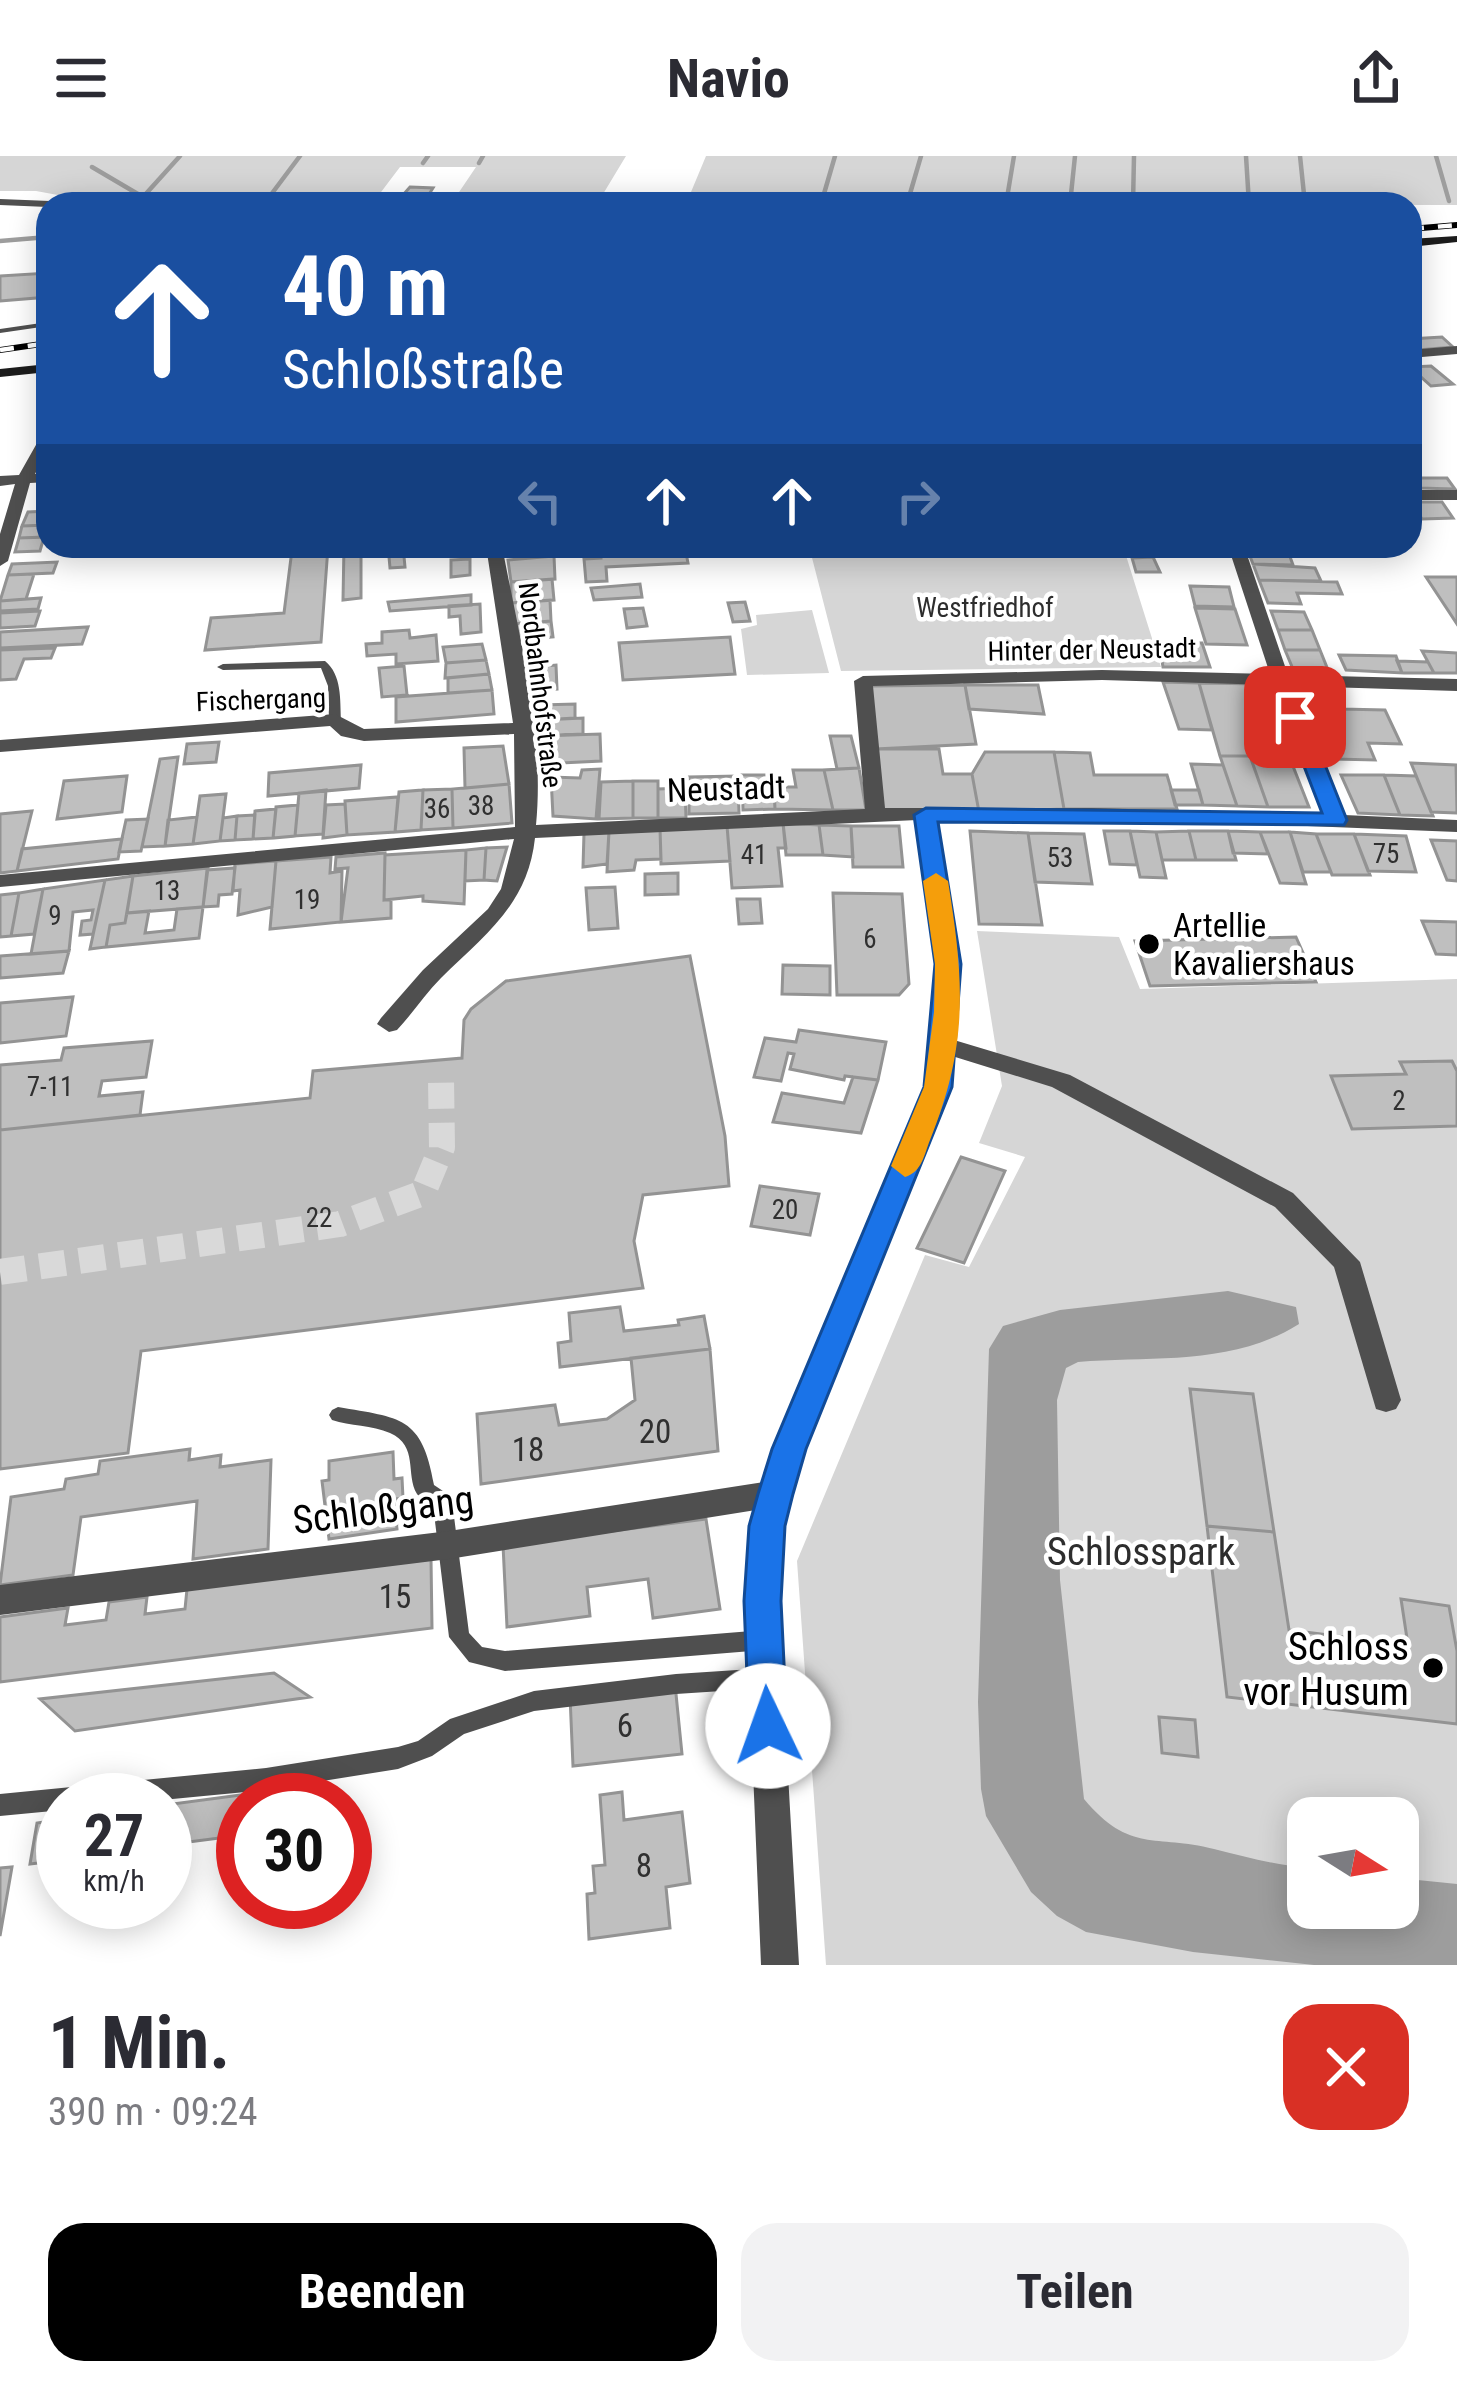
<!DOCTYPE html>
<html lang="de">
<head>
<meta charset="utf-8">
<style>
	:root { --surface:#fff; --page:#f2f2f3; --text:#2b2b33; --muted:#7c7c81; --accent:#000 }
	body { margin:0; font-family:"Roboto Condensed",sans-serif; background:var(--page); color:var(--text); height:100vh; display:flex; flex-direction:column; font-size:45px; white-space:nowrap }
	* { box-sizing:border-box; margin:0 }
	p { font-size:39px; color:var(--muted) }
	.icon { flex:none; width:66px; height:66px; fill:none; stroke:currentColor; stroke-width:2; stroke-linecap:round; stroke-linejoin:round }
	.map { position:relative; height:1809px; overflow:hidden }
	.sheet { display:flex; flex-direction:column; background:var(--surface); flex:1 }
	.sheet>* { flex:none }
	.banner { position:absolute; left:36px; top:36px; width:1386px; height:366px; border-radius:36px; box-shadow:0 6px 30px #0003; background:#1a4fa0; color:#fff; overflow:hidden }
	.needle { width:78px; rotate:101deg }
	.controls { position:absolute; left:1287px; top:1641px; display:grid; gap:24px }
	.controls a { display:grid; place-items:center; width:132px; height:132px; border-radius:24px; background:var(--surface); box-shadow:0 6px 30px #0003; font-size:60px }
	.speed { position:absolute; left:36px; top:1617px; display:flex; gap:24px; font-size:60px; font-weight:700; text-align:center }
	.speed>* { display:grid; place-content:center; width:156px; height:156px; border-radius:50%; background:var(--surface); box-shadow:0 6px 30px #0003; line-height:1 }
	.speed small { font-size:30px; font-weight:400 }
	.speed .limit { border:18px solid #d22; background:#fff; color:#111 }
	.pin { position:absolute; display:grid; place-items:center; width:102px; height:102px; color:#fff; margin:-51px; border-radius:24px; box-shadow:0 6px 18px #0006 }
	.me { position:absolute; width:132px; margin:-66px; rotate:357deg; stroke-linejoin:round; filter:drop-shadow(0 0 9px #0008) }
	.turn { display:flex; align-items:center; gap:42px; height:252px; padding:0 48px; font-size:54px }
	.turn .icon { width:156px; height:156px; stroke-width:2.5 }
	.turn b { display:block; font-size:84px; line-height:102px }
	.lanes { display:flex; align-items:center; height:114px; padding:0 48px; background:#0003; justify-content:center; gap:60px; direction:ltr }
	.lanes .off { opacity:.35 }
	.round { display:grid; place-items:center; flex:none; width:126px; height:126px; border-radius:36px; background:var(--page) }
	.summary { display:flex; align-items:center; justify-content:space-between; height:204px; padding:0 48px }
	h1 { font-size:72px; font-weight:700; line-height:90px }
	.primary-button { display:flex; gap:24px; margin-top:auto; padding:24px 48px }
	.primary-button a { flex:1; height:138px; border-radius:36px; background:var(--accent); color:#fff; font-size:48px; font-weight:700; line-height:138px; text-align:center }
	.primary-button a+a { background:var(--page); color:var(--text) }
	header { display:flex; justify-content:space-between; align-items:center; height:156px; padding:0 48px; background:var(--surface); font-size:54px; font-weight:700 }
	.map>svg:first-child { display:block }
	.green { fill:#d6d6d6; fill-rule:evenodd }
	.water { fill:#9d9d9d }
	.lines { fill:none; stroke-linecap:round; stroke-linejoin:round }
	.stream { stroke:#9d9d9d; stroke-width:4.5 }
	.building { fill:#bfbfbf; stroke:#939393; stroke-width:3 }
	.street-tunnel { stroke:#d9d9d9; stroke-width:26; stroke-dasharray:26 14; stroke-linecap:butt }
	.lane { fill:#4f4f4f; fill-rule:evenodd }
	.street { fill:#4f4f4f; fill-rule:evenodd }
	.secondary { fill:#1c1c1c; fill-rule:evenodd }
	.rail-casing { stroke:#000; stroke-width:6 }
	.rail { stroke:#fff; stroke-width:4.5; stroke-dasharray:14; stroke-linecap:butt }
	.route { fill:#1a73e8; stroke:#114b97; stroke-width:3 }
	.slow { fill:#f59e0b }
	.poi-dot { fill:#000; stroke:#fff; stroke-width:4.5 }
	.labels { text-anchor:middle; stroke-width:9; stroke-linejoin:round; paint-order:stroke }
	.far-park-label { font-size:27px; fill:#2d2d2d; stroke:#fff }
	.far-street-label { font-size:27px; fill:#000; stroke:#fff }
	.number-label { font-size:27px; fill:#303030 }
	.street-label { font-size:33px; fill:#000; stroke:#fff }
	.poi-label { font-size:33px; fill:#000; stroke:#fff; text-anchor:start }
	.near-number-label { font-size:33px; fill:#303030 }
	.near-street-label { font-size:39px; fill:#000; stroke:#fff }
	.near-park-label { font-size:39px; fill:#2d2d2d; stroke:#fff }
	.near-poi-label { font-size:39px; fill:#000; stroke:#fff; text-anchor:end }
</style>
</head>
<body>
<header><svg class="icon" aria-label="menu" viewBox="0 0 24 24"><path d="M4 6h16M4 12h16M4 18h16"/></svg>Navio<svg class="icon" aria-label="share" viewBox="0 0 24 24"><path d="M12 15V3M7 8l5-5 5 5M5 13v7h14v-7"/></svg></header>
<div class="map">
<svg width="1457" height="1809" viewBox="0 0 1457 1809">
	<rect width="100%" height="100%" fill="#fff"/>
	<path class="green" d="M0,0H626L597,48H451L476,11H400L372,48H107L36,35H0Z
		M706,0H1457V49L686,48Z
		M809,390H1123L1161,511L841,515Z
		M812,454L829,517L747,519L741,473L757,469L756,459Z
		M977,775L1119,781L1140,833L1457,823V1809H826L797,1405L925,1099L969,1111L1025,1001L979,987L1002,930ZM1308,1662H1398V1752H1308Z"/>
	<path class="water" d="M1228,1135L1296,1151L1299,1168C1232,1210 1154,1200 1078,1206L1066,1212L1057,1244L1060,1424L1084,1643C1130,1698 1155,1678 1214,1693C1246,1701 1275,1709 1308,1712V1752H1398V1722L1457,1728V1809H1314L1193,1796L1086,1776L1057,1760L1031,1736L986,1660L981,1633L978,1546L989,1193L1003,1170L1060,1154Z"/>
	<g class="lines">
		<path class="stream" d="M1246,0L1249,48
			M1300,0L1305,48
			M1436,0L1449,45
			M423,7L428,0
			M479,7L483,0
			M92,11L143,41L145,48
			M143,41L180,0
			M264,48L300,0
			M821,48L835,0
			M907,48L921,0
			M1006,48L1014,0
			M1070,48L1075,0
			M1133,48L1134,0
			M0,85L48,81"/>
	</g>
	<path class="building" d="M410,31L433,32L426,43L395,48Z
		M48,117V141L0,145V120Z
		M1442,181L1453,191L1418,194L1410,188V183Z
		M1431,210L1453,228L1431,230L1410,211Z
		M1411,322H1447L1455,333L1418,332Z
		M1411,346H1442L1453,362L1422,363Z
		M48,355V369L22,370L28,356Z
		M48,369V381L19,382L22,370Z
		M44,381L40,395L15,396L19,382Z
		M344,390H361V442L343,444Z
		M388,390H403L405,411L390,412Z
		M1246,390H1286L1293,409L1253,408Z
		M328,391L321,486L205,494L211,462L284,457L292,394Z
		M647,395L648,399L686,397L688,407L606,411L607,425L586,426L584,403L601,402V397Z
		M554,400L555,423L511,426L508,404Z
		M1153,401L1160,416H1136L1132,402Z
		M470,403V419L451,421V404Z
		M57,406L53,417L8,419L12,408Z
		M1253,408L1315,412L1321,425L1259,424Z
		M34,418L26,443L0,445L8,419Z
		M1426,421H1457V468Z
		M552,423L554,444L511,447V426Z
		M1259,424L1337,426L1342,438L1297,437L1301,448L1268,447Z
		M640,428L642,441L594,444L591,432Z
		M1190,430L1229,431L1234,451L1195,450Z
		M471,439V449L390,455L388,446Z
		M41,442L38,453L0,455V445Z
		M550,444L551,465L513,468L511,447Z
		M745,446L750,465L733,466L728,447Z
		M480,448L481,476L461,478L460,460L449,461V450Z
		M643,452L647,470L627,472L624,453Z
		M1195,452L1235,453L1247,489L1206,488Z
		M40,455L35,470L0,472V457Z
		M1271,455L1304,456L1312,474H1278Z
		M551,465L553,481L518,484L513,468Z
		M88,471L82,488L0,492V476Z
		M409,474L410,482L436,479L438,505L396,508V498L367,500L366,488L382,487V476Z
		M1278,474H1312L1320,494H1285Z
		M730,481L735,518L623,524L619,487Z
		M1159,487H1202L1210,511H1163Z
		M482,488L486,504L446,507L443,491Z
		M55,492L51,502L24,503L16,523L0,524V494Z
		M1285,494H1320L1328,514L1293,513Z
		M1422,495L1457,497V517H1434Z
		M1339,499L1396,500L1402,517L1346,514Z
		M486,504L489,518L445,522L446,507Z
		M1397,505L1428,506L1434,517H1402Z
		M556,509L557,533L523,535L520,512Z
		M404,510L407,539L382,541L379,512Z
		M489,518L492,534L448,537V522Z
		M1163,526L1199,527L1212,574L1179,573Z
		M1199,527L1263,528L1289,600H1220Z
		M965,529H1038L1044,558L969,553Z
		M965,529L976,588L875,593L871,530Z
		M1298,531L1332,532L1341,553L1385,554L1401,588L1368,587L1375,604L1334,603L1325,584H1320Z
		M492,534L494,558L396,566V541Z
		M575,548V562L541,564V549Z
		M583,562V578L541,580V564Z
		M600,578L601,605L541,608V580Z
		M830,580H851L859,612L837,613Z
		M219,586L216,606L184,608L187,588Z
		M503,590L509,628L465,632L464,592Z
		M875,593H939L943,618H972L979,656H882Z
		M985,596H1054L1064,653L979,656L972,618Z
		M1054,596L1090,597L1094,619H1167L1177,653H1064Z
		M1220,600H1250L1268,651L1237,650Z
		M1250,600H1289L1309,651H1268Z
		M178,601L165,690L142,691L160,603Z
		M1411,607L1456,609L1457,657L1431,656Z
		M1191,608L1223,609L1237,650L1203,649Z
		M361,609L359,632L268,640L269,617Z
		M859,612L866,654H833L824,614Z
		M600,613L596,663L553,660L551,621L580,622L582,614Z
		M793,614H824L833,654L775,653L774,631H796Z
		M742,619H773L775,653L743,654Z
		M1341,619H1384L1400,659L1358,657Z
		M1384,619L1416,620L1433,660L1400,659Z
		M127,620L122,656L57,663L64,625Z
		M738,620L739,657L689,658V621Z
		M633,625V662L599,663L601,626Z
		M633,625H658V662H633Z
		M509,628L512,667L453,672L452,633Z
		M685,632L686,662H658V633Z
		M452,633L453,672L421,674L423,634Z
		M326,634L323,678L295,680L299,637Z
		M423,634L421,674L395,676L399,636Z
		M1171,634H1199L1203,649H1175Z
		M226,638L220,685L193,688L200,640Z
		M398,641L395,676L347,679L345,645Z
		M345,648L347,679L323,682L326,649Z
		M298,649L295,680L273,682L276,651Z
		M276,653L273,682L253,683L255,655Z
		M32,655L17,715L0,717V658Z
		M255,659L253,683L235,684L237,660Z
		M237,660L235,684L220,685L223,662Z
		M197,661L193,688L165,690L168,664Z
		M148,663L141,695L119,696L126,664Z
		M783,667L819,669L823,699H786Z
		M783,667L786,692H778L782,730L732,732L727,670Z
		M819,669L851,670L853,701L823,699Z
		M727,670L730,705L661,708L660,672Z
		M851,670H899L903,711H853Z
		M660,672L661,703L636,704L634,714L607,716L609,675Z
		M609,675L607,708L583,711L584,677Z
		M970,675L1028,677L1042,769L979,768Z
		M1104,675H1130L1137,709L1110,708Z
		M1130,675L1156,676L1166,722L1140,721Z
		M1189,675H1228L1236,704H1196Z
		M1189,675L1196,704H1162L1156,676Z
		M1228,675L1260,676L1268,698L1233,697Z
		M1260,676H1290L1306,728L1280,727Z
		M1290,676L1316,678L1331,716H1303Z
		M1028,677L1084,678L1092,728L1035,726Z
		M1316,678H1354L1370,719H1332Z
		M1354,678L1406,680L1416,716L1368,715Z
		M122,683L118,703L17,715L22,693Z
		M1431,684L1457,685V725L1447,724Z
		M507,691L497,725L484,724L486,692Z
		M486,692L484,724L465,725L466,694Z
		M466,694L464,748L423,745V740L384,744L385,699Z
		M385,697L384,744H391V762L341,766L348,712L335,713L336,701Z
		M331,701L330,717L342,715L341,766L270,773L276,705Z
		M276,705L272,751L238,759L240,734L233,735L235,708Z
		M208,712L203,751L127,757L133,720Z
		M235,712L232,738L219,739L218,750L203,751L207,714Z
		M678,717V738L645,739V718Z
		M133,720L125,767L110,769L106,791L90,793L105,724Z
		M105,724L93,778L80,779L82,765L91,764L93,754L73,756L69,795L31,798L43,733Z
		M615,731L618,772L589,774L586,732Z
		M43,733L34,778L11,780L19,737Z
		M19,737L11,780L0,781V739Z
		M833,737L902,738L909,828L899,839H837Z
		M737,743H760L762,767L739,768Z
		M203,751L199,782L106,791L110,769L125,767L127,757L149,755L145,777L174,774L177,753Z
		M1422,765L1457,766V799L1436,798Z
		M1296,781L1316,826L1150,830L1135,785Z
		M69,795L63,817L0,822V800Z
		M690,800L725,980L729,1030L643,1039L634,1085L643,1132L141,1195L128,1297L0,1313V974L310,942L313,915L462,902L464,864L471,853L506,825Z
		M783,809L830,810V839L782,838Z
		M73,841L66,880L0,887V847Z
		M799,874L886,886L878,924L845,920L844,924L790,913L794,898L788,897L781,925L754,921L765,882L796,886Z
		M152,885L146,921L102,925L99,940L143,936L140,959L0,974V909L61,904L64,892Z
		M1452,905L1457,915V970L1352,973L1331,920L1406,918L1400,906Z
		M853,921L878,924L861,977L773,966L782,937L844,947Z
		M961,1001L1005,1015L964,1107L917,1092Z
		M760,1030L819,1038L810,1079L751,1070Z
		M620,1151L624,1175L679,1169L678,1164L704,1160L710,1193L560,1211L558,1187L571,1185L569,1157Z
		M710,1193L718,1295L481,1328L477,1258L555,1249L559,1269L607,1263L635,1244L631,1202Z
		M1190,1233L1253,1238L1274,1376L1207,1370Z
		M190,1293L189,1304L221,1299L220,1311L271,1304L268,1393L193,1403L197,1345L81,1361L73,1419L0,1429L11,1341L64,1333L66,1323L98,1318L100,1305Z
		M393,1296L394,1323L402,1322L403,1342L395,1343L397,1373L329,1383L322,1325L329,1324V1305Z
		M706,1363L720,1453L653,1462L648,1423L587,1431L590,1460L507,1471L503,1389Z
		M1207,1370L1274,1376L1289,1474L1408,1489L1401,1443L1449,1450L1457,1495V1568L1227,1541Z
		M431,1403L432,1472L0,1526V1461L68,1452L65,1469L106,1464L109,1446L147,1441L145,1458L185,1453L187,1433Z
		M274,1517L310,1541L75,1575L40,1543Z
		M675,1528L682,1598L573,1610L570,1540Z
		M1159,1561L1195,1564L1198,1601L1162,1597Z
		M622,1636L624,1664L682,1656L690,1727L666,1731L670,1772L589,1783L587,1738L595,1737L593,1710L605,1709L600,1639Z
		M248,1638L243,1644V1679L165,1689V1649Z
		M63,1663V1704L30,1708L37,1667Z
		M12,1711L0,1780V1712Z"/>
	<g class="lines">
		<path class="street-tunnel" d="M0,1116L340,1068L423,1037L442,991L441,923"/>
		<path class="lane" d="M48,166V170L0,177V173Z
			M325,505C342,519 340,543 341,564L335,568L329,564L328,530L321,512L223,514L217,511L223,508Z
			M338,1251C401,1262 422,1260 434,1329L449,1339L452,1345L469,1477L482,1491L505,1495L764,1474L771,1477L774,1484L771,1491L764,1494L505,1515L469,1506L449,1481L433,1349C429,1347 419,1341 417,1338C405,1318 419,1290 390,1277C372,1269 350,1270 332,1264L329,1259L332,1254Z
			M766,1512L773,1515L776,1522L773,1529L766,1532L676,1538L534,1555L464,1578L432,1600L398,1613L266,1634L162,1644H63V1654L0,1660V1638L266,1612L398,1591L418,1585L450,1563L534,1535L676,1518Z"/>
		<path class="street" d="M0,43L50,45L56,48L48,51L0,49Z
			M1457,190V198L1410,202V194Z
			M48,276V293L35,318L48,316V326L30,327L8,405L0,410V378L15,328L0,330V320L19,319L41,280Z
			M1410,334H1457V344H1410Z
			M486,390H502C519,480 545,577 536,669L865,653L854,525L863,520L1102,514L1270,518L1228,390H1244L1288,519L1457,523V535L1293,530L1344,659L1457,664V676L1182,665L937,664L959,809L954,884L1070,919L1293,1037L1360,1106L1401,1244L1396,1253L1386,1256L1376,1253L1334,1111L1275,1051L1052,931L952,900L950,931L804,1293L783,1370L778,1445L799,1809H761L746,1445L756,1354L449,1403L0,1459V1429L449,1375L764,1326L774,1293L926,931L937,809L917,664L535,682C528,748 486,778 441,822C425,838 413,857 397,874L389,876L377,868L381,862L423,814L488,753L501,733L514,683L0,731V719L515,671L514,578L364,585L341,580L330,570L0,596V584L335,558L364,573L513,567ZM1102,524L1274,529L1323,658L1090,652H885L873,530Z"/>
		<path class="secondary" d="M1457,80V86L1410,91V83Z
			M48,208V216L0,221V213Z"/>
		<defs>
			<path id="rail" d="M1410,73L1457,69
				M0,194L48,187"/>
		</defs>
		<use href="#rail" class="rail-casing"/>
		<use href="#rail" class="rail"/>
	</g>
	<path class="route" d="M1295,555L1306,561L1347,664L1344,669L938,666L961,808L952,931L806,1293L793,1338L785,1370L781,1445L787,1570L782,1583L768,1589L754,1583L749,1570L744,1445L749,1370L758,1338L772,1293L924,931L935,808L914,659L926,652L1322,657L1285,561Z"/>
	<path class="slow" d="M936,717L948,725C964,824 969,888 930,984C924,999 922,1016 905,1021L891,1010L924,931L934,856L935,808L923,725Z"/>
	<g class="poi-dot">
		<circle cx="1149" cy="788" r="12"/>
		<circle cx="1433" cy="1512" r="12"/>
	</g>
	<g class="labels">
		<g class="far-park-label">
			<text x="985" y="461">Westfriedhof</text>
		</g>
		<g class="far-street-label">
			<text transform="translate(1092 494) rotate(-1)" y="9">Hinter der Neustadt</text>
			<text transform="translate(540 529) rotate(83)" y="9">Nordbahnhofstraße</text>
			<text transform="translate(261 544) rotate(-2)" y="9">Fischergang</text>
		</g>
		<g class="number-label">
			<text x="481" y="659">38</text>
			<text x="437" y="662">36</text>
			<text x="1386" y="707">75</text>
			<text x="754" y="708">41</text>
			<text x="1060" y="711">53</text>
			<text x="167" y="744">13</text>
			<text x="307" y="753">19</text>
			<text x="55" y="769">9</text>
			<text x="870" y="792">6</text>
			<text x="50" y="940">7-11</text>
			<text x="1399" y="954">2</text>
			<text x="785" y="1063">20</text>
			<text x="319" y="1071">22</text>
		</g>
		<g class="street-label">
			<text transform="translate(726 632) rotate(-2)" y="12">Neustadt</text>
		</g>
		<g class="poi-label">
			<text x="1173" y="781">Artellie<tspan x="1173" dy="38">Kavaliershaus</tspan></text>
		</g>
		<g class="near-number-label">
			<text x="655" y="1287">20</text>
			<text x="528" y="1305">18</text>
			<text x="395" y="1452">15</text>
			<text x="625" y="1581">6</text>
			<text x="644" y="1721">8</text>
		</g>
		<g class="near-street-label">
			<text transform="translate(383 1353) rotate(-7)" y="14">Schloßgang</text>
		</g>
		<g class="near-park-label">
			<text x="1141" y="1409">Schlosspark</text>
		</g>
		<g class="near-poi-label">
			<text x="1409" y="1504">Schloss<tspan x="1409" dy="45">vor Husum</tspan></text>
		</g>
	</g>
</svg>
<div class="controls">
<a><svg class="needle" viewBox="-14 -14 28 28"><path d="M0-13l5 13h-10z" fill="#e53935"/><path d="M0 13l5-13h-10z" fill="#7c7c81"/></svg></a>
</div>
<div class="speed"><div>27<small>km/h</small></div><div class="limit">30</div></div>
<div class="pin" style="left:1295px;top:561px;background:#d93025"><svg class="icon" aria-label="arrive" viewBox="0 0 24 24"><path d="M6 21V4h12l-3 4 3 4H6"/></svg></div>
<svg class="me" style="left:768px;top:1570px" viewBox="-20 -20 40 40"><circle r="19" fill="#fff"/><path d="M0-13L10 11 0 6-10 11z" fill="#1a73e8"/></svg>
<div class="banner">
<div class="turn"><svg class="icon" aria-label="ahead" viewBox="0 0 24 24"><path d="M12 20V5M6 11l6-6 6 6"/></svg><div><b>40 m</b>Schloßstraße</div></div>
<div class="lanes"><svg class="icon off" aria-label="left" viewBox="0 0 24 24"><path d="M17 20v-9H6M10 6l-5 5 5 5"/></svg><svg class="icon" aria-label="ahead" viewBox="0 0 24 24"><path d="M12 20V5M6 11l6-6 6 6"/></svg><svg class="icon" aria-label="ahead" viewBox="0 0 24 24"><path d="M12 20V5M6 11l6-6 6 6"/></svg><svg class="icon off" aria-label="right" viewBox="0 0 24 24"><path d="M7 20v-9h11M14 6l5 5-5 5"/></svg></div>
</div>
</div>
<section class="sheet">
<div class="summary"><div><h1>1 Min.</h1><p>390 m · 09:24</p></div><a class="round" style="background:#d93025;color:#fff"><svg class="icon" aria-label="close" viewBox="0 0 24 24"><path d="M6 6l12 12M18 6L6 18"/></svg></a></div>
<div class="primary-button"><a>Beenden</a><a>Teilen</a></div>
</section>
</body>
</html>
